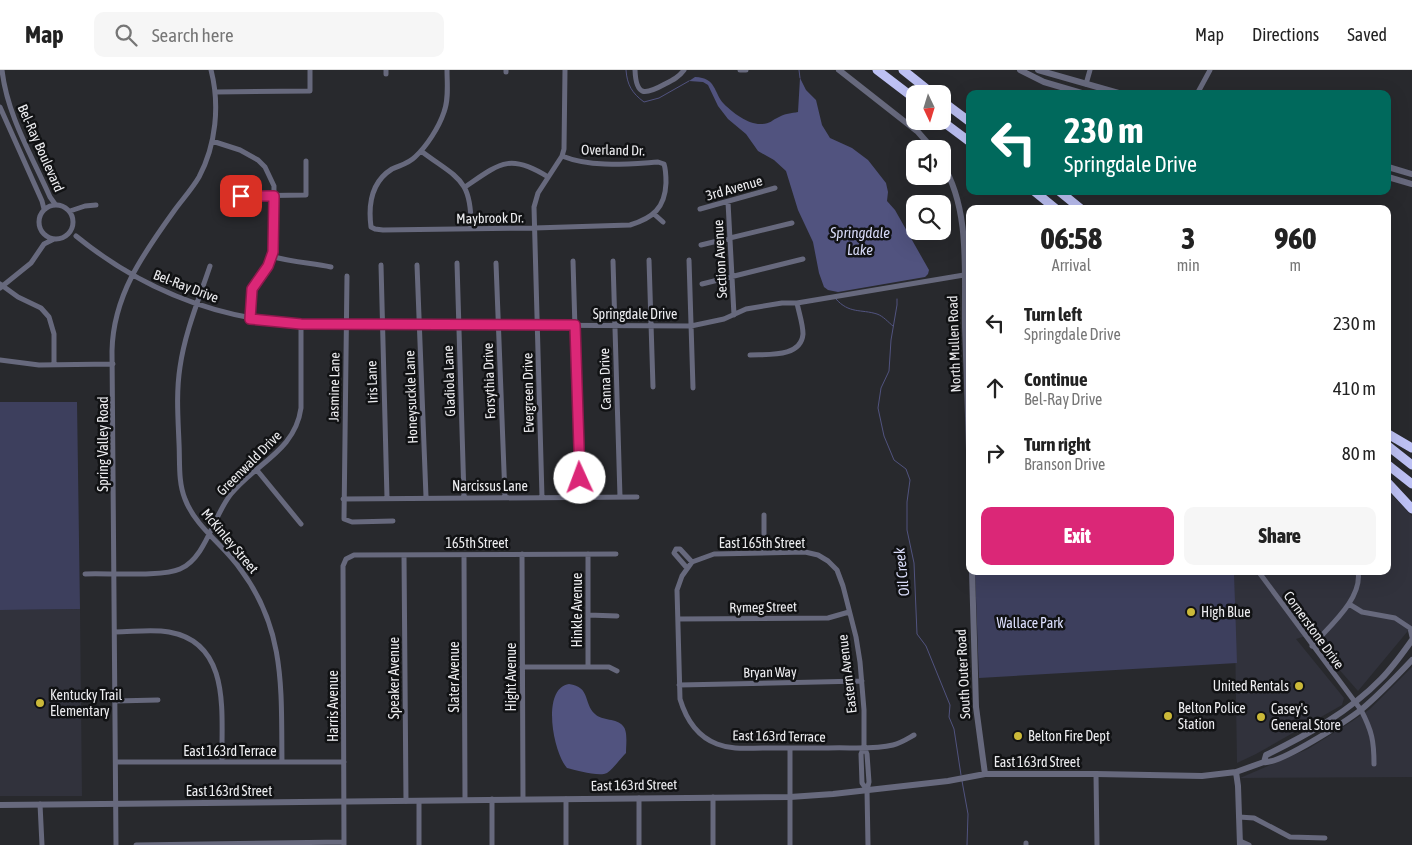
<!DOCTYPE html>
<html lang="en">
<head>
<meta charset="utf-8">
<style>
	:root { --surface:#fff; --page:#f6f6f6; --text:#222; --muted:#767676; --line:#e0e0e0; --accent:#db2777 }
	body { margin:0; font-family:"Asap Condensed",sans-serif; background:var(--page); color:var(--text); height:100vh; display:flex; flex-direction:column; font-size:19px; white-space:nowrap }
	* { box-sizing:border-box; margin:0 }
	p { font-size:16px; color:var(--muted) }
	.icon { flex:none; width:28px; height:28px; fill:none; stroke:currentColor; stroke-width:2; stroke-linecap:round; stroke-linejoin:round }
	.map { position:relative; flex:1; overflow:hidden }
	.sheet { position:absolute; left:966px; top:135px; width:425px; height:370px; display:flex; flex-direction:column; background:var(--surface); border-radius:10px; box-shadow:0 5px 20px #0002 }
	.sheet>* { flex:none }
	.banner { position:absolute; left:966px; top:20px; width:425px; height:105px; border-radius:10px; box-shadow:0 5px 20px #0002; background:#00695c; color:#fff; overflow:hidden }
	.needle { width:32px; rotate:176deg }
	.buttons { position:absolute; left:906px; top:15px; display:grid; gap:10px }
	.buttons a { display:grid; place-items:center; width:45px; height:45px; border-radius:10px; background:var(--surface); box-shadow:0 5px 20px #0002; font-size:25px }
	.pin { position:absolute; display:grid; place-items:center; width:42px; height:42px; color:#fff; margin:-21px; border-radius:10px; box-shadow:0 2px 8px #0006 }
	.me { position:absolute; width:55px; margin:-28px; rotate:358deg; stroke-linejoin:round; filter:drop-shadow(0 0 4px #0008) }
	.turn { display:flex; align-items:center; gap:18px; height:105px; padding:0 15px; font-size:22px }
	.turn .icon { width:65px; height:65px; stroke-width:2.5 }
	.turn b { display:block; font-size:35px; line-height:42px }
	.eta { display:flex; justify-content:space-evenly; align-items:center; height:85px; text-align:center }
	.eta b { font-size:30px; font-weight:800; line-height:35px }
	.cta { display:flex; gap:10px; margin-top:auto; padding:10px 15px }
	.cta a { flex:1; height:58px; border-radius:10px; background:var(--accent); color:#fff; font-size:20px; font-weight:800; line-height:58px; text-align:center }
	.cta a+a { background:var(--page); color:var(--text) }
	ul { padding:0; list-style:none }
	li { display:flex; align-items:center; gap:15px; height:65px; padding:0 15px }
	li div { flex:1 }
	li b { display:block; font-size:19px }
	li em { font-style:normal }
	header { display:flex; align-items:center; gap:30px; box-sizing:border-box; height:70px; padding:0 25px; background:var(--surface); border-bottom:1px solid var(--line) }
	header strong { font-size:24px }
	nav { display:flex; gap:28px; margin-inline-start:auto; font-size:18px }
	.search { width:350px; height:45px; background:var(--page); display:flex; align-items:center; gap:12px; box-sizing:border-box; padding:0 18px; border-radius:10px; color:var(--muted); font-size:19px }
	.map>svg:first-child { display:block }
	.built { fill:#31323c }
	.green { fill:#3d3f5d }
	.water { fill:#51537f }
	.lines { fill:none; stroke-linecap:round; stroke-linejoin:round }
	.stream { stroke:#51537f; stroke-width:1 }
	.minor { stroke:#67697d; stroke-width:5 }
	.tertiary { stroke:#67697d; stroke-width:6 }
	.motorway { stroke:#bdc1f4; stroke-width:9 }
	.route-casing { stroke:#8e194d; stroke-width:12 }
	.route { stroke:#db2777; stroke-width:9 }
	.poi-dot { fill:#cbb939; stroke:#111214; stroke-width:2 }
	.labels { text-anchor:middle; stroke-width:5; stroke-linejoin:round; paint-order:stroke }
	.street-label { font-size:14px; fill:#ededf0; stroke:#111214 }
	.poi-label { font-size:14px; fill:#ededf0; stroke:#111214; text-anchor:start }
	.park-label { font-size:14px; fill:#dee1ff; stroke:#111214 }
	.water-label { font-size:15px; font-style:italic; fill:#d6d9f6; stroke:#111214 }
</style>
</head>
<body>
<header>
<strong>Map</strong>
<div class="search"><svg class="icon" aria-label="search" viewBox="0 0 24 24"><circle cx="10" cy="10" r="6"/><path d="M15 15l6 6"/></svg>Search here</div>
<nav><a>Map</a><a>Directions</a><a>Saved</a></nav>
</header>
<div class="map">
<svg width="1412" height="775" viewBox="0 0 1412 775">
	<rect width="100%" height="100%" fill="#28292d"/>
	<path class="built" d="M1388,421L1412,446V556L1358,621L1309,565L1296,569L1344,628L1342,635L1256,684L1237,693L1234,501H1388Z
		M80,539L82,726H0V540Z
		M1412,597V707L1240,708L1308,679L1351,652L1370,639Z"/>
	<path class="green" d="M0,332H77L80,539L0,540Z
		M975,501H1234L1237,593L979,608Z"/>
	<path class="water" d="M695,7C717,8 713,22 724,34C733,43 749,55 762,54C770,54 772,50 779,47C784,44 792,43 798,42L800,8L806,20L816,30L822,55L830,68L852,78L868,90L886,113L888,122L887,131L895,140L929,200L928,204L925,207L838,222L828,220L824,217L819,203L813,172L798,140L786,101L774,90L758,81L746,64L728,49L718,36L708,15L703,12L689,11Z
		M569,614C591,617 583,633 595,644C602,651 617,648 623,656C628,661 626,675 626,683C620,689 614,698 607,703C599,707 576,700 567,698C553,683 541,618 569,614Z"/>
	<g class="lines">
		<path class="stream" d="M626,0C627,15 632,23 644,32L659,28L689,11
			M799,0L800,8
			M836,229C849,244 861,239 877,244C883,246 888,252 893,256
			M897,229V235L891,270L889,301L881,318L878,338L884,366L894,390L906,399L910,410L907,432V460L914,493L917,564L926,576L950,635L949,647L954,659L961,705
			M962,711L968,744L967,775"/>
		<path class="minor" d="M2,0C7,45 32,86 50,127L55,134L58,135
			M386,0V4
			M447,0C447,13 449,29 444,42C439,57 427,76 415,87C408,94 400,95 392,99C371,112 368,134 371,157L375,159L383,160L534,158L630,155C653,148 665,138 666,113C666,107 666,100 664,94L658,92C627,94 592,98 562,86
			M506,0V2
			M635,0C636,27 645,25 665,14C673,10 679,7 684,0
			M740,0H746
			M1086,14L1090,0
			M216,22L310,21V0
			M1197,24L1210,0
			M0,37L42,131L44,139
			M212,71L240,80L258,90L265,97L274,116L273,181L269,196L252,219L250,249
			M421,81C458,109 472,108 471,159
			M465,117C500,93 510,83 548,107
			M241,126L306,125V91
			M728,132L734,245
			M39 152a17 17 0 1 1 34 0a17 17 0 1 1-34 0Z
			M700,139L775,118
			M70,141L85,136L96,135
			M654,144L663,152
			M76,166C141,219 217,249 301,254L691,256L724,249L746,239L782,233H797L964,205
			M701,175L792,153
			M271,186C291,192 311,193 331,197
			M649,190L653,317
			M689,190L693,318
			M573,191L580,427
			M613,191L620,427
			M457,193L464,427
			M496,193L505,427
			M381,195L387,428
			M417,195L426,427
			M210,196C199,229 185,262 180,297C176,323 178,348 179,373C180,392 178,412 185,429C196,458 224,475 241,500C286,560 281,621 282,692
			M347,206L344,449L352,452L393,451
			M0,214L18,227L41,238L49,247L54,264V295
			M702,214L803,189
			M0,218L31,193L44,174L54,169
			M750,285C767,284 801,288 803,264C803,254 799,243 797,233
			M0,290L39,295L113,294
			M256,399L301,454
			M542,427L534,137L538,123L562,86L564,79L565,0
			M343,429L637,427
			M764,445V482
			M522,484L523,729
			M588,484V597
			M404,485L406,731
			M464,485L465,729
			M687,498L674,483L676,479H680L692,492
			M1258,501L1361,640C1372,661 1374,671 1374,694
			M85,504C107,503 163,507 180,499C206,488 213,446 231,424C256,393 295,381 301,338V254
			M1349,534L1362,542L1395,548L1410,558L1412,567
			M588,545L617,546
			M678,549L828,548L849,542
			M115,562C132,562 152,559 169,562C232,573 221,645 222,692
			M1312,576C1328,557 1363,529 1358,501
			M522,597H609L617,601
			M679,615L862,611
			M115,631L158,630
			M864,677L861,684L862,713L867,720
			M790,678V775
			M116,692H344
			M1096,704L1097,775
			M713,727V775
			M40,734L42,775
			M1239,747L1254,748L1290,767L1325,768
			M1240,771L1249,775
			M1026,773V775
			M116,775L112,281C113,226 143,184 174,141C182,130 192,119 199,107C216,75 220,35 211,0
			M136,775L344,772
			M344,775L343,496L346,489L354,485L616,484
			M419,775V731
			M492,775V729
			M566,775V729
			M639,775V728
			M868,775L867,720L869,712L867,684L864,677V640L860,592L856,567L843,516L837,500L828,491L818,485L805,482L714,484L692,492L682,506L677,520L680,629C686,649 696,666 717,674C732,680 748,678 763,678C785,678 806,678 828,678C849,677 873,680 893,675C901,673 907,669 914,665"/>
		<path class="tertiary" d="M839,0L918,62L933,79
			M1020,0L1044,12L1085,24
			M1038,0L1122,24
			M942,93C971,140 964,204 965,257C967,312 969,368 970,424
			M1388,97L1412,104
			M1388,107L1412,114
			M972,501L976,637L985,704
			M1264,692L1266,685C1307,665 1349,642 1381,609C1393,597 1402,584 1412,570
			M1236,702L1238,716L1240,775
			M0,735C263,733 527,729 790,727L833,724L948,711L985,704H1096L1202,706L1236,702L1264,692C1279,695 1348,650 1362,639C1380,624 1396,607 1412,590"/>
		<path class="motorway" d="M877,0L915,29
			M903,0L933,24
			M942,31L970,52
			M942,51L970,72
			M1034,121L1056,139
			M1059,121L1081,139
			M1388,364L1412,378
			M1388,376L1412,395
			M1388,395L1412,414
			M1388,413L1412,439"/>
	</g>
	<g class="lines">
		<defs>
			<path id="route" d="M241,126H274L273,182L268,196L252,219L250,249L301,254L575,255L580,408"/>
		</defs>
		<use href="#route" class="route-casing"/>
		<use href="#route" class="route"/>
	</g>
	<g class="poi-dot">
		<circle cx="1191" cy="542" r="5"/>
		<circle cx="1299" cy="616" r="5"/>
		<circle cx="40" cy="633" r="5"/>
		<circle cx="1168" cy="646" r="5"/>
		<circle cx="1261" cy="647" r="5"/>
		<circle cx="1018" cy="666" r="5"/>
	</g>
	<g class="labels">
		<g class="street-label">
			<text transform="translate(41 78) rotate(66)" y="5">Bel-Ray Boulevard</text>
			<text transform="translate(613 80) rotate(1)" y="5">Overland Dr.</text>
			<text transform="translate(734 118) rotate(-16)" y="5">3rd Avenue</text>
			<text transform="translate(490 148) rotate(-1)" y="5">Maybrook Dr.</text>
			<text transform="translate(720 189) rotate(-93)" y="5">Section Avenue</text>
			<text transform="translate(186 216) rotate(21)" y="5">Bel-Ray Drive</text>
			<text x="635" y="249">Springdale Drive</text>
			<text transform="translate(954 274) rotate(-92)" y="5">North Mullen Road</text>
			<text transform="translate(605 309) rotate(-92)" y="5">Canna Drive</text>
			<text transform="translate(449 311) rotate(-92)" y="5">Gladiola Lane</text>
			<text transform="translate(489 311) rotate(-92)" y="5">Forsythia Drive</text>
			<text transform="translate(372 312) rotate(-92)" y="5">Iris Lane</text>
			<text transform="translate(334 317) rotate(-89)" y="5">Jasmine Lane</text>
			<text transform="translate(528 323) rotate(-91)" y="5">Evergreen Drive</text>
			<text transform="translate(411 327) rotate(-92)" y="5">Honeysuckle Lane</text>
			<text transform="translate(103 374) rotate(-90)" y="5">Spring Valley Road</text>
			<text transform="translate(249 393) rotate(-45)" y="5">Greenwald Drive</text>
			<text x="490" y="421">Narcissus Lane</text>
			<text transform="translate(230 471) rotate(50)" y="5">McKinley Street</text>
			<text x="477" y="478">165th Street</text>
			<text x="762" y="478">East 165th Street</text>
			<text transform="translate(763 537) rotate(-1)" y="5">Rymeg Street</text>
			<text transform="translate(577 540) rotate(-90)" y="5">Hinkle Avenue</text>
			<text transform="translate(1314 560) rotate(54)" y="5">Cornerstone Drive</text>
			<text transform="translate(770 602) rotate(-1)" y="5">Bryan Way</text>
			<text transform="translate(847 604) rotate(-97)" y="5">Eastern Avenue</text>
			<text transform="translate(963 604) rotate(-93)" y="5">South Outer Road</text>
			<text transform="translate(454 607) rotate(-90)" y="5">Slater Avenue</text>
			<text transform="translate(511 607) rotate(-90)" y="5">Hight Avenue</text>
			<text transform="translate(394 608) rotate(-90)" y="5">Speaker Avenue</text>
			<text transform="translate(333 636) rotate(-90)" y="5">Harris Avenue</text>
			<text transform="translate(779 666) rotate(1)" y="5">East 163rd Terrace</text>
			<text x="230" y="686">East 163rd Terrace</text>
			<text x="1037" y="697">East 163rd Street</text>
			<text transform="translate(634 715) rotate(-1)" y="5">East 163rd Street</text>
			<text x="229" y="726">East 163rd Street</text>
		</g>
		<g class="poi-label">
			<text x="1201" y="547">High Blue</text>
			<text x="1289" y="621" text-anchor="end">United Rentals</text>
			<text x="50" y="630">Kentucky Trail<tspan x="50" dy="16">Elementary</tspan></text>
			<text x="1178" y="643">Belton Police<tspan x="1178" dy="16">Station</tspan></text>
			<text x="1271" y="644">Casey's<tspan x="1271" dy="16">General Store</tspan></text>
			<text x="1028" y="671">Belton Fire Dept</text>
		</g>
		<g class="park-label">
			<text x="1030" y="558">Wallace Park</text>
		</g>
		<g class="water-label">
			<text x="860" y="168">Springdale<tspan x="860" dy="17">Lake</tspan></text>
			<text transform="translate(902 502) rotate(-96)" y="5">Oil Creek</text>
		</g>
	</g>
</svg>
<div class="buttons">
<a><svg class="needle" viewBox="-14 -14 28 28"><path d="M0-13l5 13h-10z" fill="#e53935"/><path d="M0 13l5-13h-10z" fill="#767676"/></svg></a>
<a><svg class="icon" aria-label="sound" viewBox="0 0 24 24"><path d="M4 9h4l5-4v14l-5-4H4zM17 9q2 3 0 6"/></svg></a>
<a><svg class="icon" aria-label="search" viewBox="0 0 24 24"><circle cx="10" cy="10" r="6"/><path d="M15 15l6 6"/></svg></a>
</div>
<div class="pin" style="left:241px;top:126px;background:#d93025"><svg class="icon" aria-label="arrive" viewBox="0 0 24 24"><path d="M6 21V4h12l-3 4 3 4H6"/></svg></div>
<svg class="me" style="left:580px;top:408px" viewBox="-20 -20 40 40"><circle r="19" fill="#fff"/><path d="M0-13L10 11 0 6-10 11z" fill="#db2777"/></svg>
<div class="banner">
<div class="turn"><svg class="icon" aria-label="left" viewBox="0 0 24 24"><path d="M17 20v-9H6M10 6l-5 5 5 5"/></svg><div><b>230 m</b>Springdale Drive</div></div>
</div>
<section class="sheet">
<div class="eta">
<div><b>06:58</b><p>Arrival</p></div>
<div><b>3</b><p>min</p></div>
<div><b>960</b><p>m</p></div>
</div>
<ul>
<li><svg class="icon" aria-label="left" viewBox="0 0 24 24"><path d="M17 20v-9H6M10 6l-5 5 5 5"/></svg><div><b>Turn left</b><p>Springdale Drive</p></div><em>230 m</em></li>
<li><svg class="icon" aria-label="ahead" viewBox="0 0 24 24"><path d="M12 20V5M6 11l6-6 6 6"/></svg><div><b>Continue</b><p>Bel-Ray Drive</p></div><em>410 m</em></li>
<li><svg class="icon" aria-label="right" viewBox="0 0 24 24"><path d="M7 20v-9h11M14 6l5 5-5 5"/></svg><div><b>Turn right</b><p>Branson Drive</p></div><em>80 m</em></li>
</ul>
<div class="cta"><a>Exit</a><a>Share</a></div>
</section>
</div>
</body>
</html>
